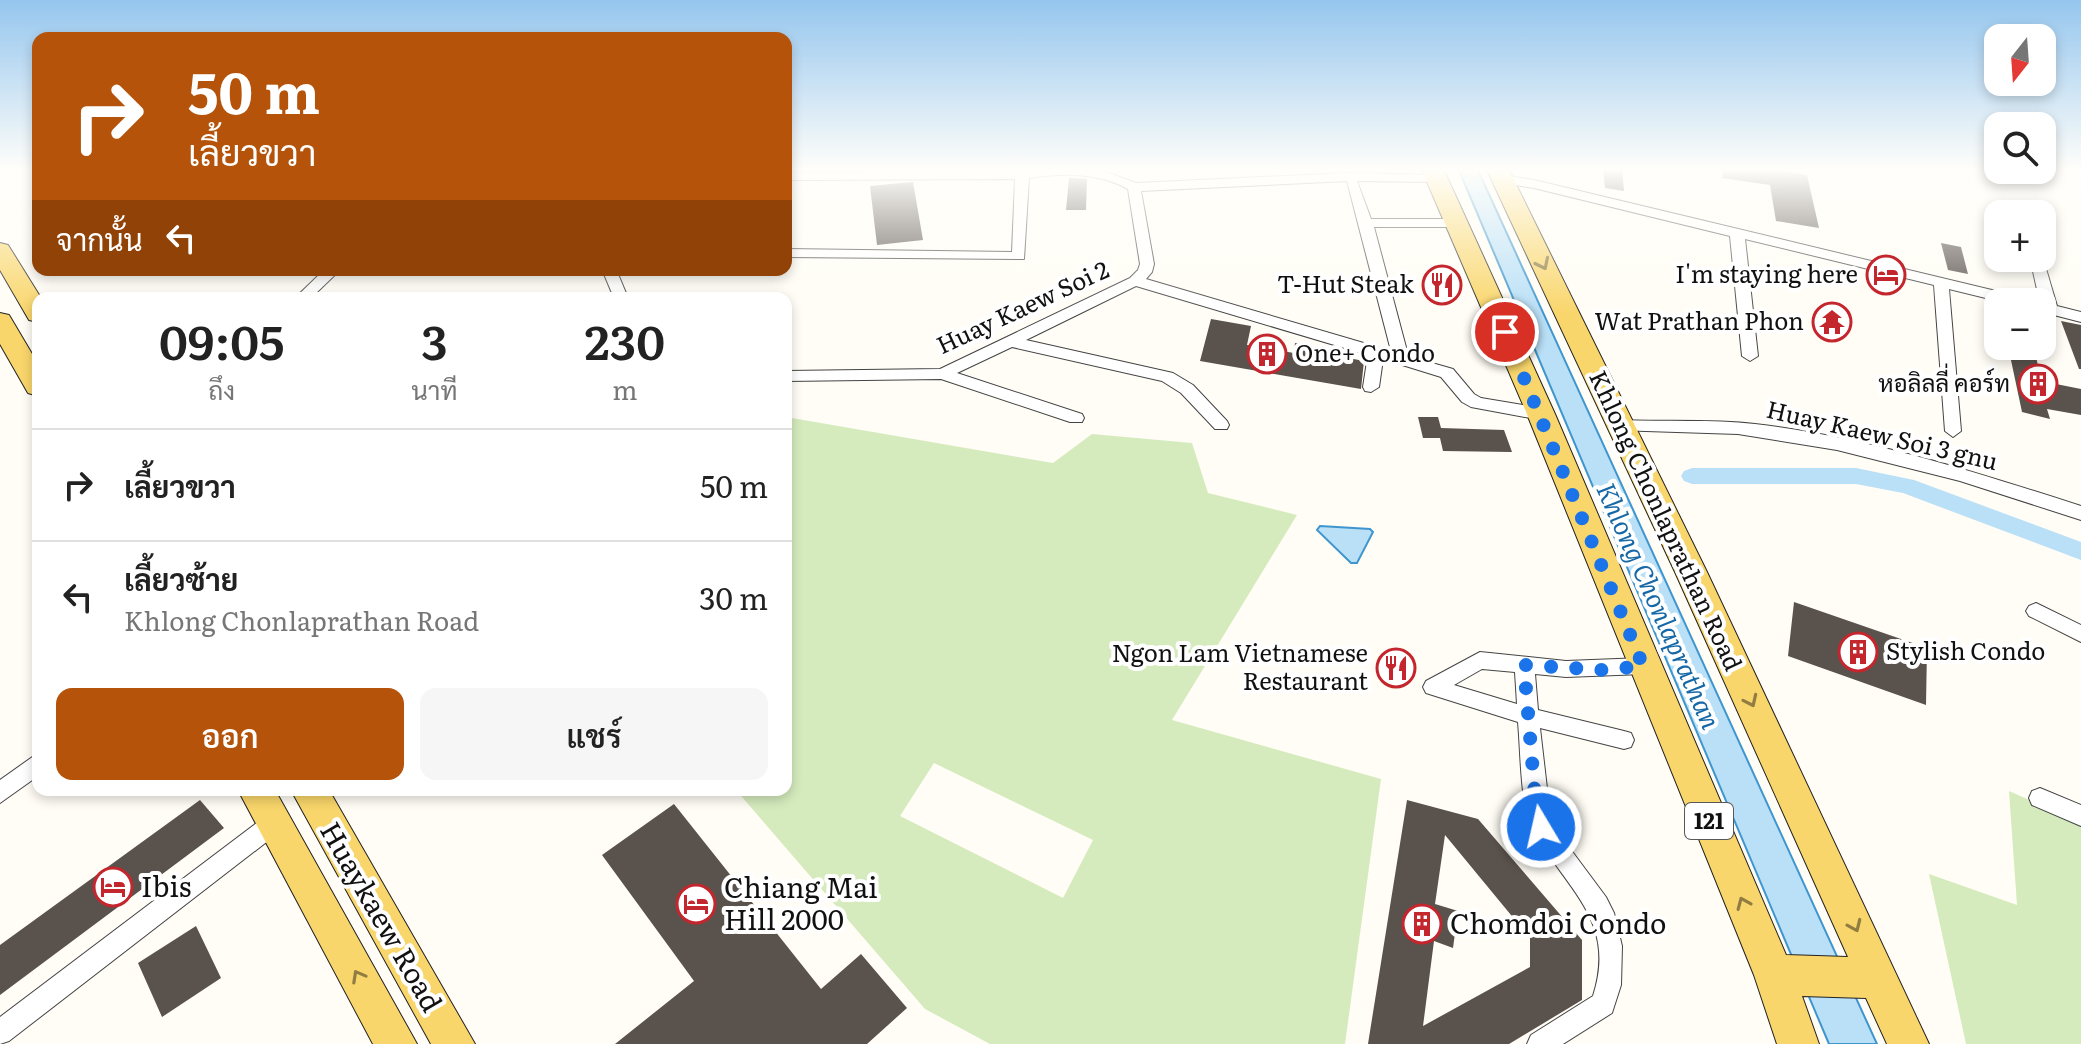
<!DOCTYPE html>
<html lang="th">
<head>
<meta charset="utf-8">
<style>
	:root { --surface:#fff; --page:#f6f6f6; --text:#222; --muted:#767676; --line:#e0e0e0; --accent:#b45309 }
	body { margin:0; font-family:Literata,Sarabun,serif; background:var(--page); color:var(--text); height:100vh; display:flex; flex-direction:column; font-size:30px; white-space:nowrap }
	* { box-sizing:border-box; margin:0 }
	p { font-size:26px; color:var(--muted) }
	.icon { flex:none; width:44px; height:44px; fill:none; stroke:currentColor; stroke-width:2; stroke-linecap:round; stroke-linejoin:round }
	.map { position:relative; flex:1; overflow:hidden }
	.details { position:absolute; left:32px; top:292px; width:760px; height:504px; display:flex; flex-direction:column; background:var(--surface); border-radius:16px; box-shadow:0 4px 12px #0003 }
	.details>* { flex:none }
	.guide { position:absolute; left:32px; top:32px; width:760px; height:244px; border-radius:16px; box-shadow:0 4px 12px #0003; background:#b45309; color:#fff; overflow:hidden }
	.needle { width:52px; rotate:197deg }
	.tools { position:absolute; left:1984px; top:24px; display:grid; gap:16px }
	.tools a { display:grid; place-items:center; width:72px; height:72px; border-radius:16px; background:var(--surface); box-shadow:0 4px 12px #0003; font-size:40px }
	.pin { position:absolute; display:grid; place-items:center; width:68px; height:68px; color:#fff; margin:-34px; border:4px solid #fff; border-radius:50%; box-shadow:0 2px 8px #0007 }
	.me { position:absolute; width:88px; margin:-44px; rotate:351deg; stroke-linejoin:round; filter:drop-shadow(0 0 6px #0008) }
	.turn { display:flex; align-items:center; gap:28px; height:168px; padding:0 24px; font-size:36px }
	.turn .icon { width:104px; height:104px; stroke-width:2.5 }
	.turn b { display:block; font-size:56px; line-height:68px }
	.then { display:flex; align-items:center; height:76px; padding:0 24px; background:#0003; gap:16px; font-size:30px }
	.eta { display:flex; justify-content:space-evenly; align-items:center; height:136px; text-align:center }
	.eta b { font-size:48px; font-weight:600; line-height:56px }
	.cta { display:flex; gap:16px; margin-top:auto; padding:16px 24px }
	.cta a { flex:1; height:92px; border-radius:16px; background:var(--accent); color:#fff; font-size:32px; font-weight:600; line-height:92px; text-align:center }
	.cta a+a { background:var(--page); color:var(--text) }
	ul { padding:0; list-style:none }
	li { display:flex; align-items:center; gap:24px; height:112px; padding:0 24px; border-top:2px solid var(--line) }
	li div { flex:1 }
	li b { display:block; font-size:30px }
	li em { font-style:normal }
	.map>svg:first-child { display:block }
	.green { fill:#d5ebbd; fill-rule:evenodd }
	.water { fill:#b9e0f7; stroke:#3f96cf; stroke-width:2 }
	.lines { fill:none; stroke-linecap:round; stroke-linejoin:round }
	.canal { fill:#b9e0f7; fill-rule:evenodd }
	.building { fill:#5a524d; fill-rule:evenodd }
	.minor-casing { stroke:#444; stroke-width:2 }
	.primary-casing { stroke:#222; stroke-width:2 }
	.minor { fill:#fff; fill-rule:evenodd }
	.primary { fill:#f9d66b; fill-rule:evenodd }
	.oneway { stroke:#917d42 }
	.route { stroke:#1a73e8; stroke-width:14; stroke-dasharray:0 25.2 }
	.labels { text-anchor:middle; stroke-width:8; stroke-linejoin:round; paint-order:stroke }
	.shield { fill:#fff; stroke:#585858; stroke-width:2 }
	.shield-label { font-size:22px; font-weight:bold; fill:#111 }
	.poi-label { font-size:24px; fill:#111; stroke:#fff; text-anchor:end }
	.street-label { font-size:24px; fill:#111; stroke:#fff }
	.water-label { font-size:26px; font-style:italic; fill:#1768a6; stroke:#fff }
	.near-poi-label { font-size:28px; fill:#111; stroke:#fff; text-anchor:start }
	.near-street-label { font-size:28px; fill:#111; stroke:#fff }
</style>
</head>
<body>
<div class="map">
<svg width="2081" height="1044" viewBox="0 0 2081 1044">
	<rect width="100%" height="100%" fill="#fffdf5"/>
	<path class="green" d="M786,417L1053,463L1092,434L1192,443L1208,493L1297,515L1172,720L1381,779L1345,1044H990L925,1009L736,790H786ZM934,763L1093,840L1063,898L900,816Z
		M2009,791L2081,823V1044H1966L1929,874L2017,905Z"/>
	<path class="water" d="M1458,168H1477L1877,1044H1829Z
		M1320,526L1370,529L1373,532L1357,563H1351L1317,530Z"/>
	<g class="lines">
		<path class="canal" d="M1692,468H1856L1914,480L2081,542V560L1903,493L1856,484H1692L1684,481L1681,476L1684,471Z"/>
	</g>
	<path class="building" d="M1603,168H1622L1624,191L1605,188Z
		M1723,168H1765L1807,175L1819,228L1776,221L1770,185L1722,178Z
		M1069,178L1087,179L1086,210H1066Z
		M913,182L923,240L877,245L870,186Z
		M1941,243L1961,247L1968,274L1948,270Z
		M1211,319L1251,326L1247,345L1294,353L1295,343L1334,350L1333,355L1364,361L1361,389L1200,361Z
		M2061,321L2081,325V369H2079Z
		M2008,346H2034L2041,381L2081,389V415L2047,409L2050,419L2022,412Z
		M1418,417H1438L1441,428L1504,430L1512,452L1443,451L1440,438H1423Z
		M1794,602L1927,648L1926,705L1788,656Z
		M200,800L224,828L0,995V945Z
		M1407,800L1478,819L1582,940V1000L1509,1044H1368ZM1445,835L1530,938V967L1423,1026L1434,941L1453,948L1458,911L1435,904Z
		M674,804L821,989L861,954L907,1008L867,1044H615L694,981L602,855Z
		M196,926L221,978L162,1017L138,963Z"/>
	<g class="lines">
		<defs>
			<path id="minor" d="M1044,168H1095L1136,183L1347,173L1442,175V181L1437,182L1357,181L1371,219H1456L1463,223L1456,227H1374L1407,351L1404,355L1453,369L1474,394L1481,398L1541,408L1549,414L1541,420L1471,407L1462,402L1441,377L1383,359L1379,387L1371,392L1365,391L1363,387L1368,355L1136,286L1026,340L1173,373L1193,385L1227,421L1229,425L1227,429H1215L1181,393L1162,381L1012,347L957,373L1082,414L1084,418L1082,422H1070L941,379L786,381V371L940,369L1130,278L1138,270L1140,264L1128,189C1097,172 1062,173 1029,178L1024,259L786,257V249L1012,252L1015,179L786,180V172L1022,171ZM1347,181L1391,351L1146,279L1152,272L1154,264L1141,191Z
				M1502,175L1534,180L2021,297L2028,302H2002L1949,289L1961,431L1953,437L1945,431L1934,285L1745,239L1758,356L1750,361L1742,356L1730,236L1534,188L1497,182L1495,179Z
				M2042,255L2057,306L2081,312V322L2042,312L2030,258H2042Z
				M324,270H340L311,298H295Z
				M613,270L618,274L628,298H614L604,274Z
				M1621,420C1666,422 1711,419 1755,424C1867,437 1975,472 2081,506V520L1960,481L1837,450L1738,434L1615,430L1613,426Z
				M2036,603L2081,625V642L2029,616L2026,611L2029,606Z
				M1480,652L1566,661L1643,658L1650,660L1653,666L1650,672L1643,674L1566,677L1535,674L1538,710L1624,731L1631,733L1634,740L1631,747L1624,749L1540,728L1551,823L1606,897L1614,913L1622,946L1621,985L1612,1013L1563,1044H1527L1531,1035L1593,996C1613,934 1583,903 1550,857C1543,848 1533,838 1530,826C1520,793 1521,756 1518,722L1426,693L1423,687L1426,681ZM1482,669L1515,672L1517,704L1454,685Z
				M38,753V776L0,803V780Z
				M2040,788L2081,805V826L2032,805L2029,798L2032,791Z
				M274,813L282,816L285,823L282,830L9,1041L0,1044V1017L266,816Z"/>
			<path id="primary" d="M1421,168H1443L1555,414L1786,955L1848,957L1675,572L1486,168H1508L1707,572L1929,1044H1887L1866,998L1802,996L1819,1044H1777L1754,975L1527,414Z
				M0,243L8,245L41,298H38V322L29,320L0,270Z
				M0,313L9,315L38,364V396L28,393L0,344Z
				M238,790H275L417,1044H373Z
				M291,790H329L475,1044H431Z"/>
		</defs>
		<use href="#minor" class="minor-casing"/>
		<use href="#primary" class="primary-casing"/>
		<use href="#minor" class="minor"/>
		<use href="#primary" class="primary"/>
	</g>
	<defs><path id="oneway-chevron" d="M-2-3.5L2.5 0L-2 3.5" fill="none" stroke-width="1.6" stroke-linecap="round" stroke-linejoin="round" transform="scale(2)"/></defs>
	<g class="oneway">
		<use href="#oneway-chevron" transform="translate(1543 264) rotate(64)"/>
		<use href="#oneway-chevron" transform="translate(1751 701) rotate(65)"/>
		<use href="#oneway-chevron" transform="translate(1743 903) rotate(-113)"/>
		<use href="#oneway-chevron" transform="translate(1855 926) rotate(66)"/>
		<use href="#oneway-chevron" transform="translate(358 976) rotate(-119)"/>
	</g>
	<linearGradient id="sky" x2="0" y2="1"><stop stop-color="#95c6ee"/><stop offset="0.54" stop-color="#fffefa"/><stop offset="1" stop-color="#fffefa" stop-opacity="0"/></linearGradient>
	<rect width="2081" height="314" fill="url(#sky)"/>
	<g class="lines">
		<path class="route" d="M1505,332L1643,666L1603,670L1524,665L1535,796L1541,827"/>
	</g>
	<defs>
		<symbol id="hotel-ring" viewBox="-11 -11 22 22"><circle r="9.5" fill="#fff" stroke="#c4262e" stroke-width="1.5"/><path d="M-6-4.5h1.5V1H6V5H4.5V3h-9V5H-6ZM-4 0a1.8 1.8 0 1 1 3.6 0ZM.5 0V-2.5h3Q6-2.5 6 0Z" fill="#c4262e"/></symbol>
		<symbol id="restaurant-ring" viewBox="-11 -11 22 22"><circle r="9.5" fill="#fff" stroke="#c4262e" stroke-width="1.5"/><path d="M-5-6h1v4h1v-4h1v4h1v-4h1v5L-1.5 .5V6h-2V.5L-5-1ZM5-6V6H3V1.5H1.5Q1.5-4 5-6Z" fill="#c4262e"/></symbol>
		<symbol id="temple-ring" viewBox="-11 -11 22 22"><circle r="9.5" fill="#fff" stroke="#c4262e" stroke-width="1.5"/><path d="M0-6L5-2H3V0L6.5 2.5H4V6H1.5V3h-3V6H-4V2.5H-6.5L-3 0V-2H-5Z" fill="#c4262e"/></symbol>
		<symbol id="building-ring" viewBox="-11 -11 22 22"><circle r="9.5" fill="#fff" stroke="#c4262e" stroke-width="1.5"/><path d="M-4-6H4V6H1V3H-1V6H-4ZM-2.5-4.3h1.7v1.8h-1.7ZM.8-4.3h1.7v1.8H.8ZM-2.5-1h1.7V.8h-1.7ZM.8-1h1.7V.8H.8Z" fill="#c4262e"/></symbol>
	</defs>
	<g fill-rule="evenodd">
		<use href="#hotel-ring" x="1864" y="253" width="44" height="44"/>
		<use href="#restaurant-ring" x="1420" y="263" width="44" height="44"/>
		<use href="#temple-ring" x="1810" y="300" width="44" height="44"/>
		<use href="#building-ring" x="1245" y="332" width="44" height="44"/>
		<use href="#building-ring" x="2016" y="362" width="44" height="44"/>
		<use href="#building-ring" x="1836" y="630" width="44" height="44"/>
		<use href="#restaurant-ring" x="1374" y="646" width="44" height="44"/>
		<use href="#hotel-ring" x="91" y="865" width="44" height="44"/>
		<use href="#hotel-ring" x="674" y="882" width="44" height="44"/>
		<use href="#building-ring" x="1400" y="902" width="44" height="44"/>
	</g>
	<g class="labels">
		<rect class="shield" x="1685" y="803" width="48" height="36" rx="6"/>
		<g class="shield-label">
			<text x="1709" y="829">121</text>
		</g>
		<g class="poi-label">
			<text x="1858" y="283">I'm staying here</text>
			<text x="1414" y="293">T-Hut Steak</text>
			<text x="1804" y="330">Wat Prathan Phon</text>
			<text x="1295" y="362" text-anchor="start">One+ Condo</text>
			<text x="2010" y="392">หอลิลลี่ คอร์ท</text>
			<text x="1886" y="660" text-anchor="start">Stylish Condo</text>
			<text x="1368" y="662">Ngon Lam Vietnamese<tspan x="1368" dy="28">Restaurant</tspan></text>
		</g>
		<g class="street-label">
			<text transform="translate(1023 308) rotate(-25)" y="8">Huay Kaew Soi 2</text>
			<text transform="translate(1882 436) rotate(13)" y="8">Huay Kaew Soi 3 gnu</text>
			<text transform="translate(1665 521) rotate(65)" y="8">Khlong Chonlaprathan Road</text>
		</g>
		<g class="water-label">
			<text transform="translate(1658 606) rotate(66)" y="9">Khlong Chonlaprathan</text>
		</g>
		<g class="near-poi-label">
			<text x="141" y="897">Ibis</text>
			<text x="724" y="898">Chiang Mai<tspan x="724" dy="32">Hill 2000</tspan></text>
			<text x="1450" y="934">Chomdoi Condo</text>
		</g>
		<g class="near-street-label">
			<text transform="translate(381 917) rotate(60)" y="10">Huaykaew Road</text>
		</g>
	</g>
</svg>
<div class="tools">
<a><svg class="needle" viewBox="-14 -14 28 28"><path d="M0-13l5 13h-10z" fill="#e53935"/><path d="M0 13l5-13h-10z" fill="#767676"/></svg></a>
<a><svg class="icon" aria-label="search" viewBox="0 0 24 24"><circle cx="10" cy="10" r="6"/><path d="M15 15l6 6"/></svg></a>
<a>+</a>
<a>−</a>
</div>
<div class="pin" style="left:1505px;top:332px;background:#d93025"><svg class="icon" aria-label="arrive" viewBox="0 0 24 24"><path d="M6 21V4h12l-3 4 3 4H6"/></svg></div>
<svg class="me" style="left:1541px;top:827px" viewBox="-20 -20 40 40"><circle r="17" fill="#1a73e8" stroke="#fff" stroke-width="3"/><path d="M0-11L8 9 0 5-8 9z" fill="#fff"/></svg>
<div class="guide">
<div class="turn"><svg class="icon" aria-label="right" viewBox="0 0 24 24"><path d="M7 20v-9h11M14 6l5 5-5 5"/></svg><div><b>50 m</b>เลี้ยวขวา</div></div>
<div class="then">จากนั้น<svg class="icon" aria-label="left" viewBox="0 0 24 24"><path d="M17 20v-9H6M10 6l-5 5 5 5"/></svg></div>
</div>
<section class="details">
<div class="eta">
<div><b>09:05</b><p>ถึง</p></div>
<div><b>3</b><p>นาที</p></div>
<div><b>230</b><p>m</p></div>
</div>
<ul>
<li><svg class="icon" aria-label="right" viewBox="0 0 24 24"><path d="M7 20v-9h11M14 6l5 5-5 5"/></svg><div><b>เลี้ยวขวา</b></div><em>50 m</em></li>
<li><svg class="icon" aria-label="left" viewBox="0 0 24 24"><path d="M17 20v-9H6M10 6l-5 5 5 5"/></svg><div><b>เลี้ยวซ้าย</b><p>Khlong Chonlaprathan Road</p></div><em>30 m</em></li>
</ul>
<div class="cta"><a>ออก</a><a>แชร์</a></div>
</section>
</div>
</body>
</html>
